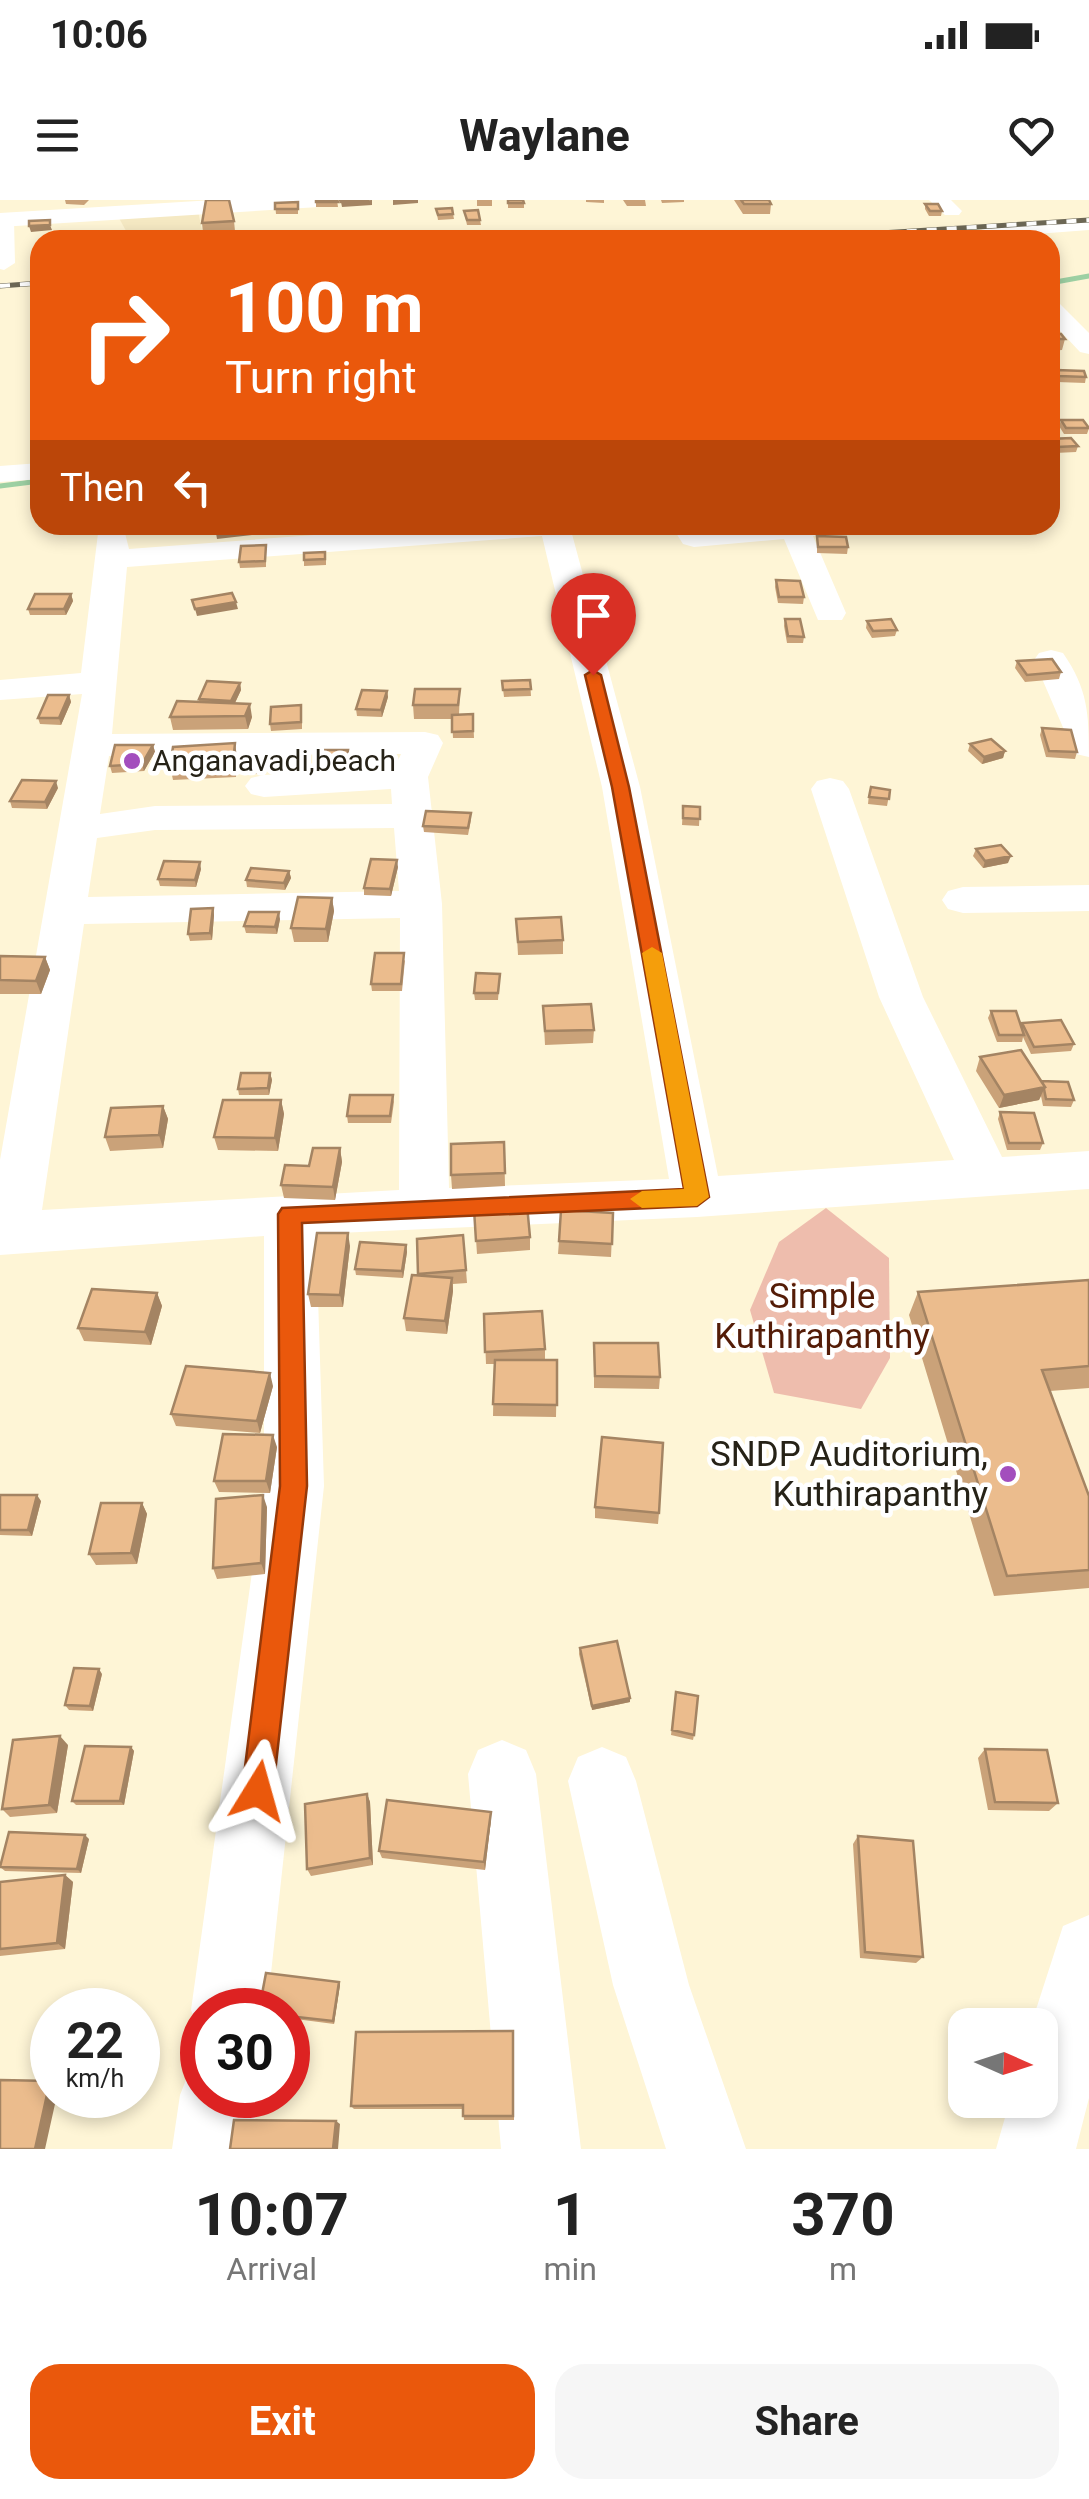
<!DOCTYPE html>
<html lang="en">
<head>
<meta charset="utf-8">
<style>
	:root { --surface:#fff; --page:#f6f6f6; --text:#222; --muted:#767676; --accent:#ea580c }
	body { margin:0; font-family:Roboto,sans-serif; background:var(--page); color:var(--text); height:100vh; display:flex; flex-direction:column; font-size:38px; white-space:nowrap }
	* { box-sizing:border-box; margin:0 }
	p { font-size:32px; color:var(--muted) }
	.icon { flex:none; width:55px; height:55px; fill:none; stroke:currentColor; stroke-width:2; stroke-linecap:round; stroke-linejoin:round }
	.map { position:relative; height:1949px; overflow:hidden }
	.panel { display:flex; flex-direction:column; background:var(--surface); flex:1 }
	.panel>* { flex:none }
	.banner { position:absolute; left:30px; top:30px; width:1030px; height:305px; border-radius:30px; box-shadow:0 5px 15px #0003; background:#ea580c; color:#fff; overflow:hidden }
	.needle { width:65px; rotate:93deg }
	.buttons { position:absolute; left:948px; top:1808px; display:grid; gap:20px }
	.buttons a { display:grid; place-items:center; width:110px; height:110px; border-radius:20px; background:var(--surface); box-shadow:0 5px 15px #0003; font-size:50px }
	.speed { position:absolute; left:30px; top:1788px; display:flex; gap:20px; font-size:50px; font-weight:700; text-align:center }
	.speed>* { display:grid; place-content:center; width:130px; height:130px; border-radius:50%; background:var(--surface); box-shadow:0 5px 15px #0003; line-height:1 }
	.speed small { font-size:25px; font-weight:400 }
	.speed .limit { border:15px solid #d22; background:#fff; color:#111 }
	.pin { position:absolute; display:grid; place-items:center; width:85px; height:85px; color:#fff; margin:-102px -42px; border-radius:50% 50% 50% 0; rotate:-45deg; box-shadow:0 0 10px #0007 }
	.pin .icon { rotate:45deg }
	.me { position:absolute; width:110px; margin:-55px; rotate:8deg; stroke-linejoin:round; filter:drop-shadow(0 0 8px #0008) }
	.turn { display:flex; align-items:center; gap:35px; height:210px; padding:0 30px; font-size:45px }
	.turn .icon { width:130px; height:130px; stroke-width:2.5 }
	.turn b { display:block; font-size:70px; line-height:85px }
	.then { display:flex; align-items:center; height:95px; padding:0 30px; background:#0003; gap:20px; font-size:38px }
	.eta { display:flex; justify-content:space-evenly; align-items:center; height:170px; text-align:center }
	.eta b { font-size:60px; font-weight:700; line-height:70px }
	.button { display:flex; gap:20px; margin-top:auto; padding:20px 30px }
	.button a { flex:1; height:115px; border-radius:30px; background:var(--accent); color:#fff; font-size:40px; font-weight:700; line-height:115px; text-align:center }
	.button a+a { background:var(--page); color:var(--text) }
	.status { display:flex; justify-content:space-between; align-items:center; height:70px; padding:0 50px; background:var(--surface); direction:ltr }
	.status svg { height:28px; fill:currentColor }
	header { display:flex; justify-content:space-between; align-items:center; height:130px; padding:0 30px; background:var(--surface); font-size:45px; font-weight:700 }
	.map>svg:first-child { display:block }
	.built { fill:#f5e9c3 }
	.green { fill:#eebdad }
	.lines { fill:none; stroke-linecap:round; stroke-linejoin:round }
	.stream { stroke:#9dd0a3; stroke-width:5 }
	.minor { fill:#fff; fill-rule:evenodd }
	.major { fill:#fff; fill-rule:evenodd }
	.rail-casing { stroke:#6c6755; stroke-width:5 }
	.rail { stroke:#fff; stroke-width:4; stroke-dasharray:10; stroke-linecap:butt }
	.wall { fill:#caa279 }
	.shaded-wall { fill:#a48463 }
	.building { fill:#ebbc8d; stroke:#a48463; stroke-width:2.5 }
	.route { fill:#ea580c; stroke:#983908; stroke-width:2.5 }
	.slow { fill:#f59e0b }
	.poi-dot { fill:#a34ebd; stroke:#fff; stroke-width:4 }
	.labels { text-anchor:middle; stroke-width:9; stroke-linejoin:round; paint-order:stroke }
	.far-poi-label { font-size:30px; fill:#262217; stroke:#fff; text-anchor:start }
	.park-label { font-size:35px; fill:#541c07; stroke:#fff }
	.poi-label { font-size:35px; fill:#262217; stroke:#fff; text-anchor:end }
</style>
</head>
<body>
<div class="status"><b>10:06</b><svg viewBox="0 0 49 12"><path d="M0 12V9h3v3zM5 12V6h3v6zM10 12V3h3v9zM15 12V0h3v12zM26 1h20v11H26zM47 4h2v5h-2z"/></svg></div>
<header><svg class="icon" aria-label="menu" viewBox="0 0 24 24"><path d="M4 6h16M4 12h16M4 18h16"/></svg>Waylane<svg class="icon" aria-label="heart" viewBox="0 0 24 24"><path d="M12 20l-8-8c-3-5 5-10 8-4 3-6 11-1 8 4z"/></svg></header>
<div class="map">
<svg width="1089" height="1949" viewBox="0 0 1089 1949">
	<rect width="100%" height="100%" fill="#fef5d6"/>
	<path class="built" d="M198,11L203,35L163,40H131L119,18Z"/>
	<path class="green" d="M826,1008L889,1058L890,1158L861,1209L774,1193L750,1110L779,1042Z"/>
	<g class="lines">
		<path class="stream" d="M1050,83L1089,76
			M0,286L40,281"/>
		<path class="minor" d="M929,0H951L962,11L959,15H945Z
			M4,14L14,20L15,63L4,70L0,69V15Z
			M1089,18V30L996,37L997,40H977L975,34L989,25Z
			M1050,100L1058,102L1089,133V154L1080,152L1050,120Z
			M40,263V279L0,282V266Z
			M99,325H123L129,349L447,325H597L593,331L572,334L640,587L718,976L954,960L879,797L811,589L817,581L830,578L843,581L849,589L923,797L1002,957L1089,951V989L697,1017L316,1034L324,1286L267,1810H202V1837L191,1810L264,1286V1036L0,1055V960L82,494L0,500V480L81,473ZM542,336L602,587L669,979L449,988L442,704L428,577L443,543L438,535L425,532L112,534L127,367ZM401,554L395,567L264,575L251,578L245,586L251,594L264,597L391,589L392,604L155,606L100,614L109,556ZM394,628L399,691L88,697L97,638L155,630ZM400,718L399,990L42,1010L84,724Z
			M671,325L703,328L853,325L849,331L813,336L846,413L842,420H818L784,339L694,347L683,344Z
			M1051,450L1063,453C1088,489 1089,514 1089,557L1076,554L1071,546L1034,460L1039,453Z
			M1089,685V711L963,713L948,709L942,700L948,691L963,687Z
			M502,1540L526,1550L536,1574L581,1949H501L468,1574L478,1550Z
			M602,1547L626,1557L636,1581L689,1785L746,1949H666L613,1785L568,1581L578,1557Z
			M1089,1715V1898L1076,1949H996L1010,1900H1040V1825H1031L1063,1726Z
			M202,1863V1895H258L252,1949H172L180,1895L191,1867Z"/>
		<path class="major" d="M214,0H330L319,7L0,27V13Z"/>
		<defs>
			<path id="rail" d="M767,40L1089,20
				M0,86L40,83"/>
		</defs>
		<use href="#rail" class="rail-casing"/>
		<use href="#rail" class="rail"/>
	</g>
	<path class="wall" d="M65,0H89L84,5L66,4Z
		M316,0H337L338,7H316Z
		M477,0H492V6H477Z
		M508,0L524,3V8H508Z
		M586,0H604V3L586,2Z
		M623,0H645L646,6H627Z
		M661,0H684V2L662,3Z
		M734,0H769L771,4L770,14H743Z
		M298,2V14H276L275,3Z
		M925,4L942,11L941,16H929L925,9Z
		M464,11L480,20L481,25H467Z
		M437,14H453L454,19L438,20Z
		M234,21L235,31L203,33L202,23Z
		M1050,133L1065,139L1062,150L1051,151L1050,153Z
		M1056,170L1086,177L1085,183L1057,182L1055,176Z
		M1050,214L1057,224L1056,230H1050Z
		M1061,220L1089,228L1087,234H1064L1059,226Z
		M1050,239L1078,246L1076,252L1055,253L1050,247Z
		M817,336L848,347L847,354L817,353Z
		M266,345V367L240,368L239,362Z
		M326,358V365L304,366V360Z
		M776,380L804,397L803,404L778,403L775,387Z
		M71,394L73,401L66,415H30L28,409Z
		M785,419L804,437L803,443H787L784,426Z
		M867,421L897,430L895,436L872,438L866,428Z
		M1017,461L1061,472L1059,479L1025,482L1015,468Z
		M530,480L531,496L504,497L502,481Z
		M240,483L241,490L235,503L252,517L248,529L173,530L170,517L199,502V499Z
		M460,489L459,515L473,514L474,538H453L452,519H414L413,505Z
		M387,491L388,497L382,517L357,516L356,509Z
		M69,495L71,502L61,525L40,524L38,518Z
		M302,512V529L271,531L270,524Z
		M1042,528L1077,552L1075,559L1046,557L1040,535Z
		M970,544L1005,551L1003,558L982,564L968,551Z
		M153,545L155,552L144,571L112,573L110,566Z
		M264,555L265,562L260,574L237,573L236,570V577L173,580L170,566L237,557V563Z
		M349,557L347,568H322L321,561Z
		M58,588L47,609L12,608L10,601Z
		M890,590L887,606L868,604L869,594Z
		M683,606L700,607L699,626L682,625Z
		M471,620L468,635L424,632L423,626Z
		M976,649L1008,663L983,668L973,656Z
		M398,667L391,696L364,695V688Z
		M201,669L196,687L160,686L158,679Z
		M289,671L291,678L285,690L247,687L246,680Z
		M332,698L334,711L328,742H294L291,728Z
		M213,708L214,715L212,740L190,741L188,734Z
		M280,719L277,734L246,733L244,726Z
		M516,719L563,740V754L518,755Z
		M0,756L45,757L50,770L41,794H0Z
		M405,760L402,791H372L371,784Z
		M500,774L498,800H475L474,793Z
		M543,806L594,830L593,843L545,845Z
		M991,811L1021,826L1022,823L1074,844L1071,851L1031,854L1023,837L1022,842H997L988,818Z
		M980,857L1041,881L1074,900L1071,907L1043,906L1041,896L1039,900L999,908L976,871Z
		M270,873L272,880L269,895H239L238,889Z
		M393,895L394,902L391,923H348L347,916Z
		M281,900L284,914L278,951L218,950L214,937Z
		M163,906L168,919L163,948L110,951L105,937Z
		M1000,912L1043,943L1040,950H1007L998,919Z
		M504,942L505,986L452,989L451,975Z
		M340,948L342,962L335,1000L284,998L281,985L309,966Z
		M474,1009L530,1037V1050L477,1054Z
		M613,1013L611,1057L558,1054L559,1041Z
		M417,1039L466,1070L467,1083L453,1084V1091L447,1134L406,1131L404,1118L418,1076Z
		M406,1045L407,1052L403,1078L356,1075L355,1069Z
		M350,1046L343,1107H311L308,1094Z
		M1089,1080V1188L1050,1191L1089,1296V1388L994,1396L909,1115L918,1092Z
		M157,1093L162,1106L151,1145L84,1141L78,1128Z
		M484,1114L545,1149V1160H557L556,1217L493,1216L494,1164H486Z
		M594,1143L660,1177L659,1189L594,1188Z
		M273,1186L260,1233L176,1226L171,1214Z
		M277,1247L270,1293L219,1292L214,1281Z
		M0,1295L41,1301L32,1336L0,1335Z
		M142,1303L147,1314L137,1364L96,1365L89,1354Z
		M267,1307L265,1374L217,1379L213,1368Z
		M595,1307L659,1313L658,1324L595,1318Z
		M580,1448L630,1502L592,1510L579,1454Z
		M102,1474L93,1511L69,1510L65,1505Z
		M676,1492L694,1535L693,1540L671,1535Z
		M68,1545L57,1613L10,1617L2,1609Z
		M131,1547L134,1551L124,1605H76L72,1601Z
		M985,1549L1058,1603L1049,1611L988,1610L978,1558Z
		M367,1594L370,1602L373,1665L311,1676L307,1669Z
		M491,1620L485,1670L382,1658L379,1651Z
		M858,1636L923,1757L916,1763L860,1758L853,1644Z
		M89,1639L81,1673L5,1671L0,1667Z
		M65,1675L73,1682L65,1749L0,1756V1682Z
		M339,1782L340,1785L334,1824L288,1818V1810Z
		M514,1836V1920H464L463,1909H354L351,1906Z"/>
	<path class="shaded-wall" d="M372,0V5L342,7L341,2Z
		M393,0H418V3L393,5Z
		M50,25L52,30L31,32L29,26Z
		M251,328L252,335L217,339L216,333Z
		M71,394L73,401L66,415L64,409Z
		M236,402L238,409L197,416L195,409Z
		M240,483L241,490L233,507L231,501Z
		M387,491L388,497L382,517L381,510Z
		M69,495L71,502L61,525L59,518Z
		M250,504L252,517L248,529L245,516Z
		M235,543L237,557L236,577L233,563Z
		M153,545L155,552L144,571L142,564Z
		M1005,551L1003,558L982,564L984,557Z
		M264,555L265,562L260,574L259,567Z
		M56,581L58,588L47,609L45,602Z
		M1011,656L1008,663L983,668L985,661Z
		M397,660L398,667L391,696L390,689Z
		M200,662L201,669L196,687L195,680Z
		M289,671L291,678L285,690L284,683Z
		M332,698L334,711L328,742L326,729Z
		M213,708L214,715L212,740L210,733Z
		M279,712L280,719L277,734L275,727Z
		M45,757L50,770L41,794L36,781Z
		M270,873L272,880L269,895L268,888Z
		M1045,887L1039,900L999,908L1004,895Z
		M281,900L284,914L278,951L275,938Z
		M163,906L168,919L163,948L159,935Z
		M340,948L342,962L335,1000L333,987Z
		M348,1033L350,1046L343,1107L340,1095Z
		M406,1045L407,1052L403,1078L402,1071Z
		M452,1078L453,1091L447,1134L445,1121Z
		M157,1093L162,1106L151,1145L145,1132Z
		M270,1173L273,1186L260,1233L257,1221Z
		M273,1235L277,1247L270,1293L266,1281Z
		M37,1295L41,1301L32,1336L28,1330Z
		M263,1295L267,1307L265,1374L261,1363Z
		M142,1303L147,1314L137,1364L131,1353Z
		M99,1469L102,1474L93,1511L90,1506Z
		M630,1498V1502L592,1510V1506Z
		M60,1536L68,1545L57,1613L49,1605Z
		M131,1547L134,1551L124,1605L120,1601Z
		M367,1594L370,1602L373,1665L370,1658Z
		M491,1612V1620L485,1670L484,1662Z
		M85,1635L89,1639L81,1673L77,1669Z
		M65,1675L73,1682L65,1749L57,1743Z
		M339,1782L340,1785L334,1824L333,1821Z
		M50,1881L52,1882V1895H57L45,1949H35Z
		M336,1921L340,1924L338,1949H333Z"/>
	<path class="building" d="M206,0H229L234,21L202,23Z
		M316,0H337L338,2H316Z
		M340,0H369L341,2Z
		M508,0H523L524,3H508Z
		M741,0H769L771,4H744Z
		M298,2V9H275V3Z
		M925,4H938L942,11H930Z
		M452,8L453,14L438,15L436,9Z
		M478,10L480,20H467L464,11Z
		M50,20V25L29,26V21Z
		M76,32V40H64V37L51,38L53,33Z
		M1050,133L1061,134L1065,139H1050Z
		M1056,170L1084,171L1086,177L1059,176Z
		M1050,214H1052L1057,224H1050Z
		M1061,220H1083L1089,228H1066Z
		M1071,238L1078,246L1057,247L1050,239Z
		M213,325H250L251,328L216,333Z
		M817,336L846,337L848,347H818Z
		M266,345L265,361L239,362L241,346Z
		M325,352V359L304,360V353Z
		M776,380L800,381L804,397H779Z
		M232,393L236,402L195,409L192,400Z
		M35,394H71L64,409H28Z
		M785,419H800L804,437L788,436Z
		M891,419L897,430L873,431L867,421Z
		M1052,459L1061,472L1027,475L1017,461Z
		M530,480L531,489L503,490L502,481Z
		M207,481L240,483L231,501L199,499Z
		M415,489H460L458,505H413Z
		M362,490L387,491L381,510L356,509Z
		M48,495H69L59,518H38Z
		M177,501L250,504L245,516L170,517Z
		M301,505V522L270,524L271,507Z
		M473,514V531L452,532V515Z
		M1042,528L1071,530L1077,552L1049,551Z
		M991,539L1005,551L984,557L970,544Z
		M235,543L233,563L170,566L173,547Z
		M115,545H153L142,564L110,566Z
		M323,550H348L346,561H321Z
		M240,554L264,555L259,567L235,566Z
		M22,580L56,581L45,602L10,601Z
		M871,587L890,590L889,599L869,597Z
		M683,606L700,607V619L683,618Z
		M426,611L471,613L468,628L423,626Z
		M1001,645L1011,656L985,661L976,649Z
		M371,659L397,660L390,689L364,688Z
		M164,661L200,662L195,680L158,679Z
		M251,668L289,671L284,683L246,680Z
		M298,697L332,698L326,729L291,728Z
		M213,708L210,733L188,734L191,709Z
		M249,712H279L275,727L244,726Z
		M561,717L563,740L518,742L516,719Z
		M375,753H404L401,784H371Z
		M0,756L45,757L36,781L0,780Z
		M476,773L500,774L498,793H474Z
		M591,804L594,830L545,831L543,806Z
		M991,811H1016L1024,835H999Z
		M1061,820L1074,844L1034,847L1022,823Z
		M1021,850L1045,887L1004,895L980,857Z
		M241,873H270L268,888L238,889Z
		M1041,881L1068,882L1074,900L1046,899L1044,889L1045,887Z
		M350,895H393L390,916H347Z
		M223,900H281L275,938L214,937Z
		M163,906L159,935L105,937L111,908Z
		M1000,912L1034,913L1043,943H1009Z
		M504,942L505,973L451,975V944Z
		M313,948H340L333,987L281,985L285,965L309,966Z
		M527,1005L530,1037L476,1041L474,1009Z
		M561,1010L613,1013L612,1044L559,1041Z
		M317,1033H348L340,1095L308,1094Z
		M463,1035L466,1070L418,1074L417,1039Z
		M360,1042L406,1045L402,1071L355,1069Z
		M412,1075L452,1078L445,1121L404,1118Z
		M1089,1080V1166L1042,1170L1089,1296V1370L1007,1376L918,1092Z
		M92,1089L157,1093L145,1132L78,1128Z
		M542,1111L545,1149L485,1152L484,1114Z
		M594,1143H658L660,1177L595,1176Z
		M495,1160H557V1205L493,1204Z
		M186,1166L270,1173L257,1221L171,1214Z
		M223,1234L273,1235L266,1281H214Z
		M602,1237L663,1243L659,1313L595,1307Z
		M0,1295H37L28,1330H0Z
		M263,1295L261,1363L213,1368L216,1299Z
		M101,1303H142L131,1353L89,1354Z
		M617,1441L630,1498L592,1506L580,1448Z
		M74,1468L99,1469L90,1506L65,1505Z
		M676,1492L698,1496L694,1535L672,1530Z
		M60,1536L49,1605L2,1609L13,1540Z
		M85,1546L131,1547L120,1601H72Z
		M985,1549L1047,1550L1058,1603L995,1602Z
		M367,1594L370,1658L307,1669L305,1604Z
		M387,1600L491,1612L484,1662L379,1651Z
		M9,1632L85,1635L77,1669L0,1667Z
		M858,1636L913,1641L923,1757L865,1752Z
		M65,1675L57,1743L0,1749V1682Z
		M266,1773L339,1782L333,1821L288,1816V1810H259Z
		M513,1831V1916H463V1905L351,1906L356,1832Z
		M0,1880L50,1881L35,1949H0Z
		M234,1920L336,1921L333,1949H230Z"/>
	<path class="route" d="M593,470L601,475L629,587L709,997L697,1006L302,1023L307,1286L273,1591L269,1602L258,1606L246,1602L242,1591L280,1286L278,1014L282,1008L684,989L612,587L585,475Z"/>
	<path class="slow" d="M652,747L662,753L709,997L697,1006L642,1008L630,999L642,991L684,989L642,753Z"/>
	<g class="poi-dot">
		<circle cx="132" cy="561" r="10"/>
		<circle cx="1008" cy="1274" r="10"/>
	</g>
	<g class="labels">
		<g class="far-poi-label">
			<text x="152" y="571">Anganavadi,beach</text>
		</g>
		<g class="park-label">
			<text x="822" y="1108">Simple<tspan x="822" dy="40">Kuthirapanthy</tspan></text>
		</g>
		<g class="poi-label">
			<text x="988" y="1266">SNDP Auditorium,<tspan x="988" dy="40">Kuthirapanthy</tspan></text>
		</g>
	</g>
</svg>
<div class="buttons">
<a><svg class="needle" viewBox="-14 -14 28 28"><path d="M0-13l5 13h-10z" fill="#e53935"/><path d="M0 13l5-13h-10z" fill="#767676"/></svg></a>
</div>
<div class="speed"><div>22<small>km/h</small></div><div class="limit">30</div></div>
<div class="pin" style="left:593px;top:475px;background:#d93025"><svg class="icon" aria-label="arrive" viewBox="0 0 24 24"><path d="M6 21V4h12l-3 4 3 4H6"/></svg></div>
<svg class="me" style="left:258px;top:1591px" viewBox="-20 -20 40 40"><path d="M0-17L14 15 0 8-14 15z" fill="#ea580c" stroke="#fff" stroke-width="4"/></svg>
<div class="banner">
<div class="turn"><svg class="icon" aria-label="right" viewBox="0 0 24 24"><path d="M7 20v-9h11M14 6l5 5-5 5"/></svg><div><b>100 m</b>Turn right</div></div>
<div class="then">Then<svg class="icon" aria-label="left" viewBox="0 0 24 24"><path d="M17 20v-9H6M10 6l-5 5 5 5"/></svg></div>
</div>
</div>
<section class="panel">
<div class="eta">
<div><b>10:07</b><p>Arrival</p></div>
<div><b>1</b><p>min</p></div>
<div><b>370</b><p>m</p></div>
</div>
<div class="button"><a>Exit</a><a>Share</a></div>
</section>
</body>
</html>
